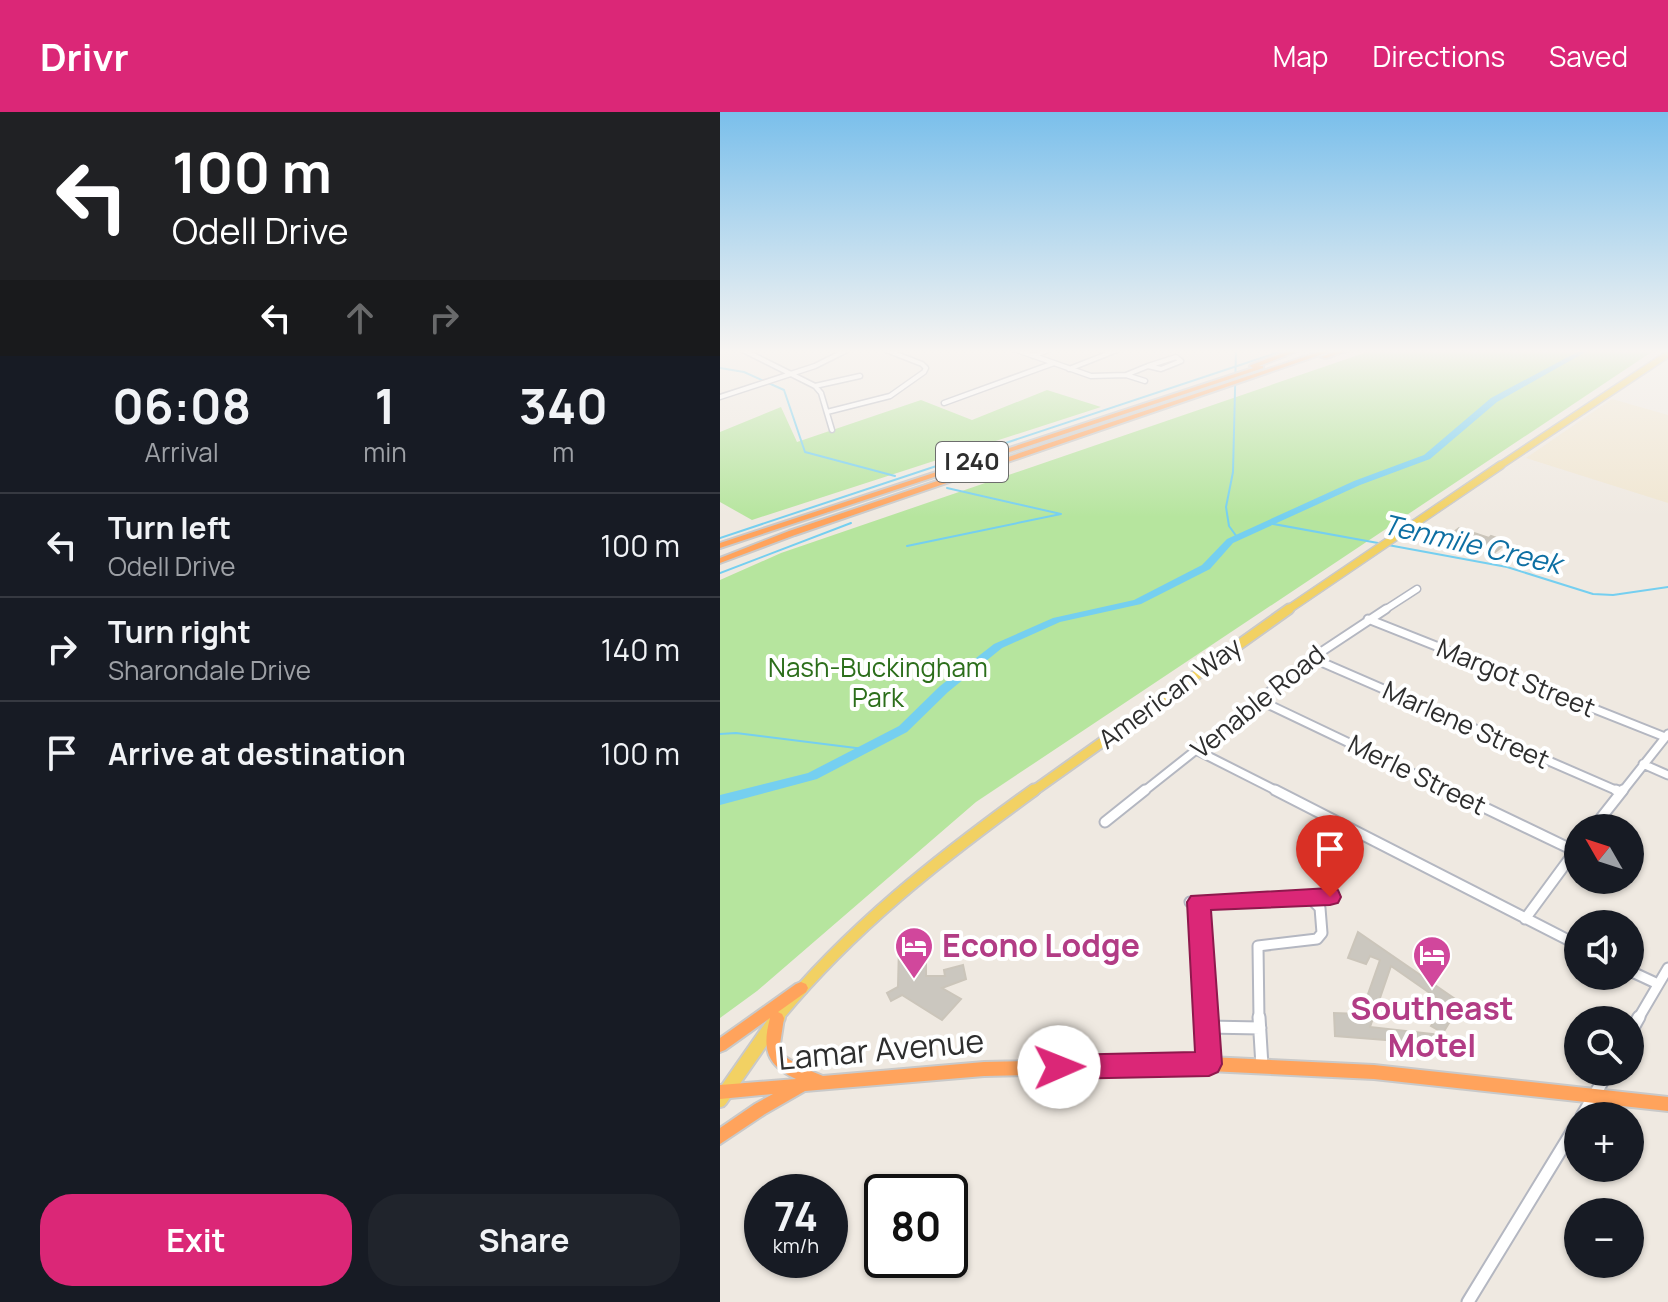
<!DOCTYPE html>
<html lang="en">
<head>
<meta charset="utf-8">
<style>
	:root { --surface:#171b24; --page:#20242c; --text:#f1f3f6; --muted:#9ea1a6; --line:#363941; --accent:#db2777 }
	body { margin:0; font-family:Manrope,sans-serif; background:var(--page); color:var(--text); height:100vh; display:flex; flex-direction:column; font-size:30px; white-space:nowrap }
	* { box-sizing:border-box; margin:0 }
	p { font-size:26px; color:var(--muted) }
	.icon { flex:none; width:44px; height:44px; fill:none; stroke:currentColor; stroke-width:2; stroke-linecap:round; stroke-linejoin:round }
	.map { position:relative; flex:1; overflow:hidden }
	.side { display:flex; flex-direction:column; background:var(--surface); width:720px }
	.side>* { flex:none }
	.banner { background:#202124; color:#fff; overflow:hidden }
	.needle { width:52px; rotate:309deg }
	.fabs { position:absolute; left:844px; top:702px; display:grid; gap:16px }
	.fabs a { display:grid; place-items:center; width:80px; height:80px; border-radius:50%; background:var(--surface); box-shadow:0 2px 6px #0004; font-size:40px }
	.speed { position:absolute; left:24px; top:1062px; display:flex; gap:16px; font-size:40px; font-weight:700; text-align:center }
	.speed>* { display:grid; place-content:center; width:104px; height:104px; border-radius:50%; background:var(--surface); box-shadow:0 2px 6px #0004; line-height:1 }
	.speed small { font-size:20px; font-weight:400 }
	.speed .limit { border:4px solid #111; border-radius:12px; background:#fff; color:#111 }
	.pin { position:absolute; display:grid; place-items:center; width:68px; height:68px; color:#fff; margin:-82px -34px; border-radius:50% 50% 50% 0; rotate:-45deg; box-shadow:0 0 8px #0007 }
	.pin .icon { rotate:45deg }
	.me { position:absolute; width:88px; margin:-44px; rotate:89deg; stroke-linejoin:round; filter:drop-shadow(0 0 6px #0008) }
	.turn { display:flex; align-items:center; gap:28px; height:168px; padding:0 40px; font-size:36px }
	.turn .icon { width:104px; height:104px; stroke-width:2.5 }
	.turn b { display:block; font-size:56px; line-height:68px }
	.lanes { display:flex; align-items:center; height:76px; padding:0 40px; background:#0003; justify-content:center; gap:40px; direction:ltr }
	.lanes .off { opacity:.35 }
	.eta { display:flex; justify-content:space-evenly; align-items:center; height:136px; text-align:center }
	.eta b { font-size:48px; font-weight:700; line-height:56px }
	.button { display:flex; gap:16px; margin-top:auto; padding:16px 40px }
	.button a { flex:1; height:92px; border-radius:32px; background:var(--accent); color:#fff; font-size:32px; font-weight:700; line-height:92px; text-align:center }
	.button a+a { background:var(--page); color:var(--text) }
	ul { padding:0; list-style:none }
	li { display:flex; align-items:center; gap:24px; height:104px; padding:0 40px; border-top:2px solid var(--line) }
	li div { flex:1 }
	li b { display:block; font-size:30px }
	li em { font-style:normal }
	header { display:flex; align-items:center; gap:48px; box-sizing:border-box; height:112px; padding:0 40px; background:var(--accent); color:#fff }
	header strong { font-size:38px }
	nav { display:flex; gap:44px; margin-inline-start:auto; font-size:28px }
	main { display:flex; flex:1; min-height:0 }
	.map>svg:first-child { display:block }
	.education { fill:#f0e6d1 }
	.green { fill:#b6e59e }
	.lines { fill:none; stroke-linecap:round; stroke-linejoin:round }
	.stream { stroke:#75cff0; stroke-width:2 }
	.river { fill:#75cff0; fill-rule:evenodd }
	.building { fill:#cbc7bf; stroke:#cbc5ba; stroke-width:2 }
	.minor-far4-casing { stroke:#b4b7c1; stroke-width:7 }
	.minor-far3-casing { stroke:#b4b7c1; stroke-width:9 }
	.minor-far2-casing { stroke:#b4b7c1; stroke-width:11 }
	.minor-far1-casing { stroke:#b4b7c1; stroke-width:13 }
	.minor-casing { stroke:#b4b7c1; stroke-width:15 }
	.major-far4-casing { stroke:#c9c9c9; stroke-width:9 }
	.major-far3-casing { stroke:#c9c9c9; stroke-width:10 }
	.major-far2-casing { stroke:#c9c9c9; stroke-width:13 }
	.major-far1-casing { stroke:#c9c9c9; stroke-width:15 }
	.major-casing { stroke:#c9c9c9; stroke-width:18 }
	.highway-casing { stroke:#c9c9c9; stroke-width:4 }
	.minor-far4 { stroke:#fff; stroke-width:4 }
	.minor-far3 { stroke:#fff; stroke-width:6 }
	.minor-far2 { stroke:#fff; stroke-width:7 }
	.minor-far1 { stroke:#fff; stroke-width:9 }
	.minor { stroke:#fff; stroke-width:11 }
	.major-far4 { stroke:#f2d163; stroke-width:6 }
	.major-far3 { stroke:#f2d163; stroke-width:7 }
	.major-far2 { stroke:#f2d163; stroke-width:9 }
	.major-far1 { stroke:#f2d163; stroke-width:11 }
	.major { stroke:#f2d163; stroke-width:14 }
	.highway { fill:#ffa35c; fill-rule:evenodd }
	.route { fill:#db2777; stroke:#8e194d; stroke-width:2 }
	.labels { text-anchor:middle; stroke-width:8; stroke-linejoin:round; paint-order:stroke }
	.shield { fill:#fff; stroke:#6d6d6d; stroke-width:2 }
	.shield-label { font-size:24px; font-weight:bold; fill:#2e2e2e }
	.park-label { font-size:26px; fill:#2c6e1b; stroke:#fff }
	.street-label { font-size:26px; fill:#2e2e2e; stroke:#fff }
	.water-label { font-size:28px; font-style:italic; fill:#0d6fa3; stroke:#fff }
	.near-hotel-label { font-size:32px; font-weight:bold; fill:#b23c85; stroke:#fff; text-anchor:start }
	.near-street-label { font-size:32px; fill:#2e2e2e; stroke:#fff }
</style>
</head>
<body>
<header>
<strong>Drivr</strong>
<nav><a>Map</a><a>Directions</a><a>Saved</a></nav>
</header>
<main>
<section class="side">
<div class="banner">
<div class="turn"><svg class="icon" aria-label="left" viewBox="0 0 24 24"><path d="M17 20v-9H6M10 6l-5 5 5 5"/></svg><div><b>100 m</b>Odell Drive</div></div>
<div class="lanes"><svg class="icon" aria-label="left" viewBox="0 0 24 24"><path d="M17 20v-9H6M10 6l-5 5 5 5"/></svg><svg class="icon off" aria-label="ahead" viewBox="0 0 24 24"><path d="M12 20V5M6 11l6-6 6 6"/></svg><svg class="icon off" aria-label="right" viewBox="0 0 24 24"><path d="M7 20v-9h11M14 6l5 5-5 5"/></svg></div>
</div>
<div class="eta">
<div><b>06:08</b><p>Arrival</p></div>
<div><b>1</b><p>min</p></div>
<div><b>340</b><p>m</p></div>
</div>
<ul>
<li><svg class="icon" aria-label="left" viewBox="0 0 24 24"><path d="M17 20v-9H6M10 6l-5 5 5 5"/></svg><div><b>Turn left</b><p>Odell Drive</p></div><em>100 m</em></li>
<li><svg class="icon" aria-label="right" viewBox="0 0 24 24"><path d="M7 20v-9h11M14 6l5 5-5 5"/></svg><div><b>Turn right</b><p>Sharondale Drive</p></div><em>140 m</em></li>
<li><svg class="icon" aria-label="arrive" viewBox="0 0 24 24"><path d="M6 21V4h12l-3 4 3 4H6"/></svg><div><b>Arrive at destination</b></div><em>100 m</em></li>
</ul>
<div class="button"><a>Exit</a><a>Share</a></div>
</section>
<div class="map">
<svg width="948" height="1190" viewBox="0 0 948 1190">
	<rect width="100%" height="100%" fill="#efe9e1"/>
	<path class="education" d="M892,287L948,303V391L806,346Z"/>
	<path class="green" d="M653,238L933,239L256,690L37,879L0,906V468L61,441Z
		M327,278L381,295L32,408L0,390V320L61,295L77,330L201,288L252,308Z"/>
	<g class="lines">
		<path class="stream" d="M516,238L513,360L506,395L509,414L517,425
			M0,256L24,260L64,278L85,340L175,364
			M548,411L658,431
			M0,426L565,238
			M668,433L787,455L873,482L893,483L948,475
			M187,434L341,402L227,376
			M0,461L131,411
			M0,622L16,621L144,637"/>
		<path class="river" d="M861,238H869L777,290L710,347L640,373L513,431L490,457L421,492L340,510L282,536L228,580L187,620L97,667L0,693V683L88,661L179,614L220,574L274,532L333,506L414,488L482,453L507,427L634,369L704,343L771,286Z"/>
	</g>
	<path class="building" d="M739,416L769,426L771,424L788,430L775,440L731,422Z
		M638,820L741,891L723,921L711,914L727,893L671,854L650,915L722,923L717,932L615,924L614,901L641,902L660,848L650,844L646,852L628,846Z
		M206,829V864H225L224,858L243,853L246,867L222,876L241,887L222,908L182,883L171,889L167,881L178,875L179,834Z"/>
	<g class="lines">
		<defs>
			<path id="minor-far4" d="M23,238L95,274L101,281L112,318
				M297,238L371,264L406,263L425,269
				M313,244L328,238
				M456,245L461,249L441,257L428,254Z
				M349,257L397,238
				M406,263L428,254
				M95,274L140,264
				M0,285L95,254L127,238
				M224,291L334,251
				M107,300L170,284L204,260L206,256L202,252L166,238"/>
			<path id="minor-far3" d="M663,499L697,477"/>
			<path id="minor-far2" d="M648,507L945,625
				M592,546L900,680
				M539,588L732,680
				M478,639L559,680
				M923,652L948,663
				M423,680L592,546L666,497
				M902,680L948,622"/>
			<path id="minor-far1" d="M555,678L858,833
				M728,678L855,739
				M896,678L900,680
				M385,710L425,678
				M873,716L903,678
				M470,790L610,785
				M479,790L486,907
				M805,807L858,735
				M910,859L938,872
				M539,907L538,834L597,827L602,821L600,796L589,785
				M918,907L948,856"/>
			<path id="minor" d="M486,905L489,952
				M539,905L542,954
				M487,915L540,916
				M910,921L919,905
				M862,1004L888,960
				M748,1190L858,1010"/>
			<path id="major-far4" d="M778,355L948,242"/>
			<path id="major-far3" d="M566,499L781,353"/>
			<path id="major-far2" d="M312,680L569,497"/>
			<path id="major-far1" d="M56,907C129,817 220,746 314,678"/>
			<path id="major" d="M0,988L58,905"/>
			<path id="highway" d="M572,238H580L539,254H543V256L0,436V431L533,256L530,254L531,253Z
				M605,238H614L75,423L0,451V446L69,419Z
				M620,238H629L606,246L601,245Z
				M81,870L86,872L88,876L86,880L58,900L62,902L64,906L60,932L64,944L81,955L103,964L264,950L489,945L654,953L948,985V999L654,967L489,959L264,964L85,979L45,1002L0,1032V1016L35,992L53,982L0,987V973L76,967C46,953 42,936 50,906L5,938L0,940V926L76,872Z"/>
		</defs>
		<use href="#minor-far4" class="minor-far4-casing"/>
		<use href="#minor-far3" class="minor-far3-casing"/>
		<use href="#minor-far2" class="minor-far2-casing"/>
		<use href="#minor-far1" class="minor-far1-casing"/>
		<use href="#minor" class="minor-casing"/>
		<use href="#major-far4" class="major-far4-casing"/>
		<use href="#major-far3" class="major-far3-casing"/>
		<use href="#major-far2" class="major-far2-casing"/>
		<use href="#major-far1" class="major-far1-casing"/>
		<use href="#major" class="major-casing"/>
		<use href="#highway" class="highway-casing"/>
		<use href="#minor-far4" class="minor-far4"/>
		<use href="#minor-far3" class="minor-far3"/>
		<use href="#minor-far2" class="minor-far2"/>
		<use href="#minor-far1" class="minor-far1"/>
		<use href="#minor" class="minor"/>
		<use href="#major-far4" class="major-far4"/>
		<use href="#major-far3" class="major-far3"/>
		<use href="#major-far2" class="major-far2"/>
		<use href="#major-far1" class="major-far1"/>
		<use href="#major" class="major"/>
		<use href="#highway" class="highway"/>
	</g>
	<linearGradient id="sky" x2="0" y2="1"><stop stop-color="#7abfeb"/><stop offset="0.59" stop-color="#f8f5f2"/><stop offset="1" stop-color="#f8f5f2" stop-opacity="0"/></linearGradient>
	<rect width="948" height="405" fill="url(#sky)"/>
	<path class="route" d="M610,776L618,778L621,785L618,791L610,793L491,798L502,952L498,960L489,964L339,967L330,964L326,955L330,947L339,943L475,940L467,790L471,784Z"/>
	<defs>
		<symbol id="hotel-pin" viewBox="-11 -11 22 30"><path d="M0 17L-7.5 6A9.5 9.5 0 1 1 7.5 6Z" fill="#d1479c" stroke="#fff"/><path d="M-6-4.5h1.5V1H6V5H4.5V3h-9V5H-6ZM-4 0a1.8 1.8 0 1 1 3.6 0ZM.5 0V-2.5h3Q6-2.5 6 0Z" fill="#fff"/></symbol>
	</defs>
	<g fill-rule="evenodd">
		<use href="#hotel-pin" x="172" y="812" width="44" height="60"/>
		<use href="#hotel-pin" x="690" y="821" width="44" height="60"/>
	</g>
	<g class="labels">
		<rect class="shield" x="216" y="330" width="72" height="40" rx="6"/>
		<g class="shield-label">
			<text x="252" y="358">I 240</text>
		</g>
		<g class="park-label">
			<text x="158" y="565">Nash-Buckingham<tspan x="158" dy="30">Park</tspan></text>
		</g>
		<g class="street-label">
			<text transform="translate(796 566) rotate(22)" y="9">Margot Street</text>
			<text transform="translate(450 581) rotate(-36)" y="9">American Way</text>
			<text transform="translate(538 590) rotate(-39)" y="9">Venable Road</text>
			<text transform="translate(746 613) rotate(24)" y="9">Marlene Street</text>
			<text transform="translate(697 663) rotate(26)" y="9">Merle Street</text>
		</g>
		<g class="water-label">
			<text transform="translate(752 432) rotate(13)" y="10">Tenmile Creek</text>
		</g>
		<g class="near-hotel-label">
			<text x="222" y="845">Econo Lodge</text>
			<text x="712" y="908" text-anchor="middle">Southeast<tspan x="712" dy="37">Motel</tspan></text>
		</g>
		<g class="near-street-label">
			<text transform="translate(161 938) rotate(-5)" y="11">Lamar Avenue</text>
		</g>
	</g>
</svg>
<div class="fabs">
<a><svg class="needle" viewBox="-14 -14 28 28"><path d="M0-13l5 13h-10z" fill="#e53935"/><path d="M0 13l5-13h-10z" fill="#9ea1a6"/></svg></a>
<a><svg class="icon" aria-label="sound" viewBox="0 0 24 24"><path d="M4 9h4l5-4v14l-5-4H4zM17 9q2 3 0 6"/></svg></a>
<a><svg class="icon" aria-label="search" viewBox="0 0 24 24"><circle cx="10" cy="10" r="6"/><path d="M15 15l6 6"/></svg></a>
<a>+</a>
<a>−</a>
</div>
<div class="speed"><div>74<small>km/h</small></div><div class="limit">80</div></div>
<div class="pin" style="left:610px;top:785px;background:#d93025"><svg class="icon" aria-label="arrive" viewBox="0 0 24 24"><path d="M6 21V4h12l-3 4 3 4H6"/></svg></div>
<svg class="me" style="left:339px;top:955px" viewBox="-20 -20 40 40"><circle r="19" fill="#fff"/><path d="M0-13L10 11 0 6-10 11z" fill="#db2777"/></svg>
</div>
</main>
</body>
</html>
